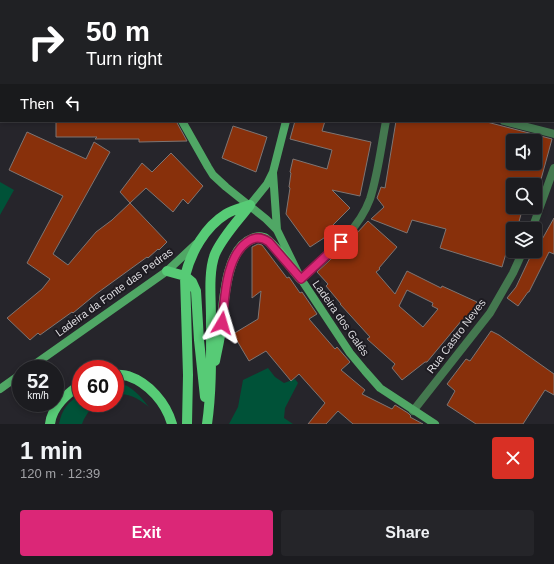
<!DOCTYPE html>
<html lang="en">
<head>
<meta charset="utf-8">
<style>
	:root { --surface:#1c1c20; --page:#252529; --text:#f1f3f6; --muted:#a0a1a5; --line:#3a3a3e; --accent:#db2777 }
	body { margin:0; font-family:Helvetica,sans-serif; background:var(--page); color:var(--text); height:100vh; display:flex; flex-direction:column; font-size:15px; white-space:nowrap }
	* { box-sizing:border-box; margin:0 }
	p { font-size:13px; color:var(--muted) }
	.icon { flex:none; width:22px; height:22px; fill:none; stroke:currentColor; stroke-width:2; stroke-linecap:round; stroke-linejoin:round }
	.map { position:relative; height:424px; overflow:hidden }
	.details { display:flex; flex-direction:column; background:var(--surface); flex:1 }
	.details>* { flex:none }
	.banner { position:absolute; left:0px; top:0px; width:554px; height:122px; box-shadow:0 2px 6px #0003,0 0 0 1px var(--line); background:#202124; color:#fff; overflow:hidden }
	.buttons { position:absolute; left:506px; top:134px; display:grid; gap:8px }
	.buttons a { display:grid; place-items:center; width:36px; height:36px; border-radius:4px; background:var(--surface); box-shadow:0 2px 6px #0003,0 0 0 1px var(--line); font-size:20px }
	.speed { position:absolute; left:12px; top:360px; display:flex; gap:8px; font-size:20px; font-weight:700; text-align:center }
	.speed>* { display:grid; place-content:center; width:52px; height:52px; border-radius:50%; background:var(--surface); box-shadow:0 2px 6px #0003,0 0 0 1px var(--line); line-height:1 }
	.speed small { font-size:10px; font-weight:400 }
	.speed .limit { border:6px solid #d22; background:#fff; color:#111 }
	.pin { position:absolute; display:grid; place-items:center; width:34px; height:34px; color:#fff; margin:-17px; border-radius:8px; box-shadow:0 2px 6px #0006 }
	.me { position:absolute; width:44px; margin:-22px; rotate:7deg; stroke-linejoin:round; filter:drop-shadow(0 0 3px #0008) }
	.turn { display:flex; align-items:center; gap:14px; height:84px; padding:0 20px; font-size:18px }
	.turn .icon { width:52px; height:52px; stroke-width:2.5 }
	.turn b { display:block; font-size:28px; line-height:34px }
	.then { display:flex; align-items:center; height:38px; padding:0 20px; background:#0003; gap:8px; font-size:15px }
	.round { display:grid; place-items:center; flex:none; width:42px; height:42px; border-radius:4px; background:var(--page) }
	.overview { display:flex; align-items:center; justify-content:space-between; height:68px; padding:0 20px }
	h1 { font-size:24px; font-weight:700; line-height:30px }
	.button { display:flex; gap:8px; margin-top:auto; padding:8px 20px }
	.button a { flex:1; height:46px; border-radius:4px; background:var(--accent); color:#fff; font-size:16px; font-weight:700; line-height:46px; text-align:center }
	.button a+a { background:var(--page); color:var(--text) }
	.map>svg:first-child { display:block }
	.green { fill:#005238 }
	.building { fill:#88300b; stroke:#7e7573; fill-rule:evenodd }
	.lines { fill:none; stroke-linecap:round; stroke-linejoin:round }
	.street { stroke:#44784f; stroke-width:8 }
	.secondary { stroke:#50a765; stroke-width:8 }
	.primary { stroke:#57cb76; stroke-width:10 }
	.route-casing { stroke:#8e194d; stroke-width:10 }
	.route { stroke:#db2777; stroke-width:7 }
	.labels { text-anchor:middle; stroke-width:4; stroke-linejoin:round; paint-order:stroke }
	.street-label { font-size:11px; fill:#dcdbdf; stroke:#1d1b21 }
</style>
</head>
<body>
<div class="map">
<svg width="554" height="424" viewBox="0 0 554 424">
	<rect width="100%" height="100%" fill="#26252b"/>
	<path class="green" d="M0,182L14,190L0,215Z
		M268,368L275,377L284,383L295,379L298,383L285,408L284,418L293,424H229L238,407L243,380Z
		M115,383C130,383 140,396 149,407C139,399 128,392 115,395Z
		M81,394V403H94L84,419L82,424H59C62,409 68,402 81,394Z"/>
	<path class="building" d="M56,121H176L187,141L139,142V139H95L97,137H56Z
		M295,121H325L322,131L371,142L360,196L332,190L350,208L325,233L327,236L310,247L286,214L290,188L289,187L291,173L290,172L293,159L327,169L332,150L290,139Z
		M396,121H483L552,139L540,183L534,181L532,185H513V207H523L517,229H513V242L510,251L507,250L502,267L440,248L446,229L412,220L407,233L371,219L384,207L377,198L381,187L385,188ZM513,141H535V163H513Z
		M233,126L267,137L256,172L222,158Z
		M27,132L86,159L94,142L110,152L53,254L68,265L96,232L112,220L130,203L167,242L159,250L158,249L148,258L147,257L96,294L73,313L72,312L40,335L38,333L30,340L7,318L42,289L50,279L27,263L63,196L9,170Z
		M171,153L203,186L188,204L183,199L173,212L146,188L130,203L120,192L142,163L152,172Z
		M554,218V254L549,252L529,292H528L518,306L507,298L516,287L533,251L535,252Z
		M368,221L397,247L379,268L380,269L376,272L395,294L407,271L441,288L442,286L477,302L468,322L462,320L427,362H425L402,380L392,368L395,364L367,339L370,337L340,304H341L326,286L328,284L317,272L344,247ZM407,290L433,303L432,306L438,309L423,327L399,306Z
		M258,244L262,245L287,278L289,277L300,293L302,292L317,314L309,319L335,349L337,347L350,362L341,370L365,390L362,394L392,409L395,405L408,413L411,416L410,417L423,424H353L338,411L326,424H308L325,403L299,374L291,381L266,351L249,361L233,334L258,319L261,291L252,298V247Z
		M491,331L499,335L554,374V395L545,390L523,424H476L447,405L455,391L447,384L466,359L470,361Z"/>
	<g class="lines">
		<path class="street" d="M134,0V1
			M252,0V1
			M406,1V0
			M0,75H1
			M504,121L554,134
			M532,229L554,168
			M301,279C326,256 358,232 370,199C378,174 381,147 386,121
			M413,411L490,313L513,273L523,251"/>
		<path class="secondary" d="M100,0L101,1
			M315,1L316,0
			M182,121L208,167L213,175L226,187L266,219L277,230L301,279L350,353L365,371L380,388L435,424
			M273,173L277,230
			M250,205L267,184L273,172L286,121
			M28,369L167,271L196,244
			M0,389L21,374"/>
		<path class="primary" d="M167,271L185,276L192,282L196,291L199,340L205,397
			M215,361C217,350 220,339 221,328C224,304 225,249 252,239C256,237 260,237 264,238C274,243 292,269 301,279
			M115,374C119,375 124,375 128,376C149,383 166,403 172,424
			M50,424C52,406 67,394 81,384
			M187,424L188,375L185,276C191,252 205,227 226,214C234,209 242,208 250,205
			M207,424C212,389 211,353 211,318C211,299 208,272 215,254C223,236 238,221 250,205"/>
	</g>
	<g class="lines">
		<defs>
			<path id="route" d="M222,323C225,299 225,258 247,242C255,236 262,237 269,242L301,279L341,242"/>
		</defs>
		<use href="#route" class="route-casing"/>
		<use href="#route" class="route"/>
	</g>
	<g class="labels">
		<g class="street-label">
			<text transform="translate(114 292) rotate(-36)" y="4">Ladeira da Fonte das Pedras</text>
			<text transform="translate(341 318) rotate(55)" y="4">Ladeira dos Galés</text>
			<text transform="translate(456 336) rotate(-53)" y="4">Rua Castro Neves</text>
		</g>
	</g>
</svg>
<div class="buttons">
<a><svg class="icon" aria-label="sound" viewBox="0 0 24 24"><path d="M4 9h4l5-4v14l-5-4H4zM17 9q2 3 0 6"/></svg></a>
<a><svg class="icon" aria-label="search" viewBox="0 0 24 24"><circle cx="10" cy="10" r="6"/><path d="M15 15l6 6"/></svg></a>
<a><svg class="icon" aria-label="layers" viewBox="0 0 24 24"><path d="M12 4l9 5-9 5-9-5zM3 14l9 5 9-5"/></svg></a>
</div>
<div class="speed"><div>52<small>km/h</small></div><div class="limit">60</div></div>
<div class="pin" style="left:341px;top:242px;background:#d93025"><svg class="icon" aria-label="arrive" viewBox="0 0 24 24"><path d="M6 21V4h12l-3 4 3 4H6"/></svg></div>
<svg class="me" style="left:222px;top:323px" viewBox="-20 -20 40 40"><path d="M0-17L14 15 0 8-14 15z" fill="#db2777" stroke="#fff" stroke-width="4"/></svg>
<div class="banner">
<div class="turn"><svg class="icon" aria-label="right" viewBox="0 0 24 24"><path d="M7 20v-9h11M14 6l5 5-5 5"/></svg><div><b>50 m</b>Turn right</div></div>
<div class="then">Then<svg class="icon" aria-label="left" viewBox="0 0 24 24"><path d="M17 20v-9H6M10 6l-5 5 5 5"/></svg></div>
</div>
</div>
<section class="details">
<div class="overview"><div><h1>1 min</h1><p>120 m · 12:39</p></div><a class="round" style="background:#d93025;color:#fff"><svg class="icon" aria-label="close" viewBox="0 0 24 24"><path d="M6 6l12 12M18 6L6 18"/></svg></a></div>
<div class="button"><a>Exit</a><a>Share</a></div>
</section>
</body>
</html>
